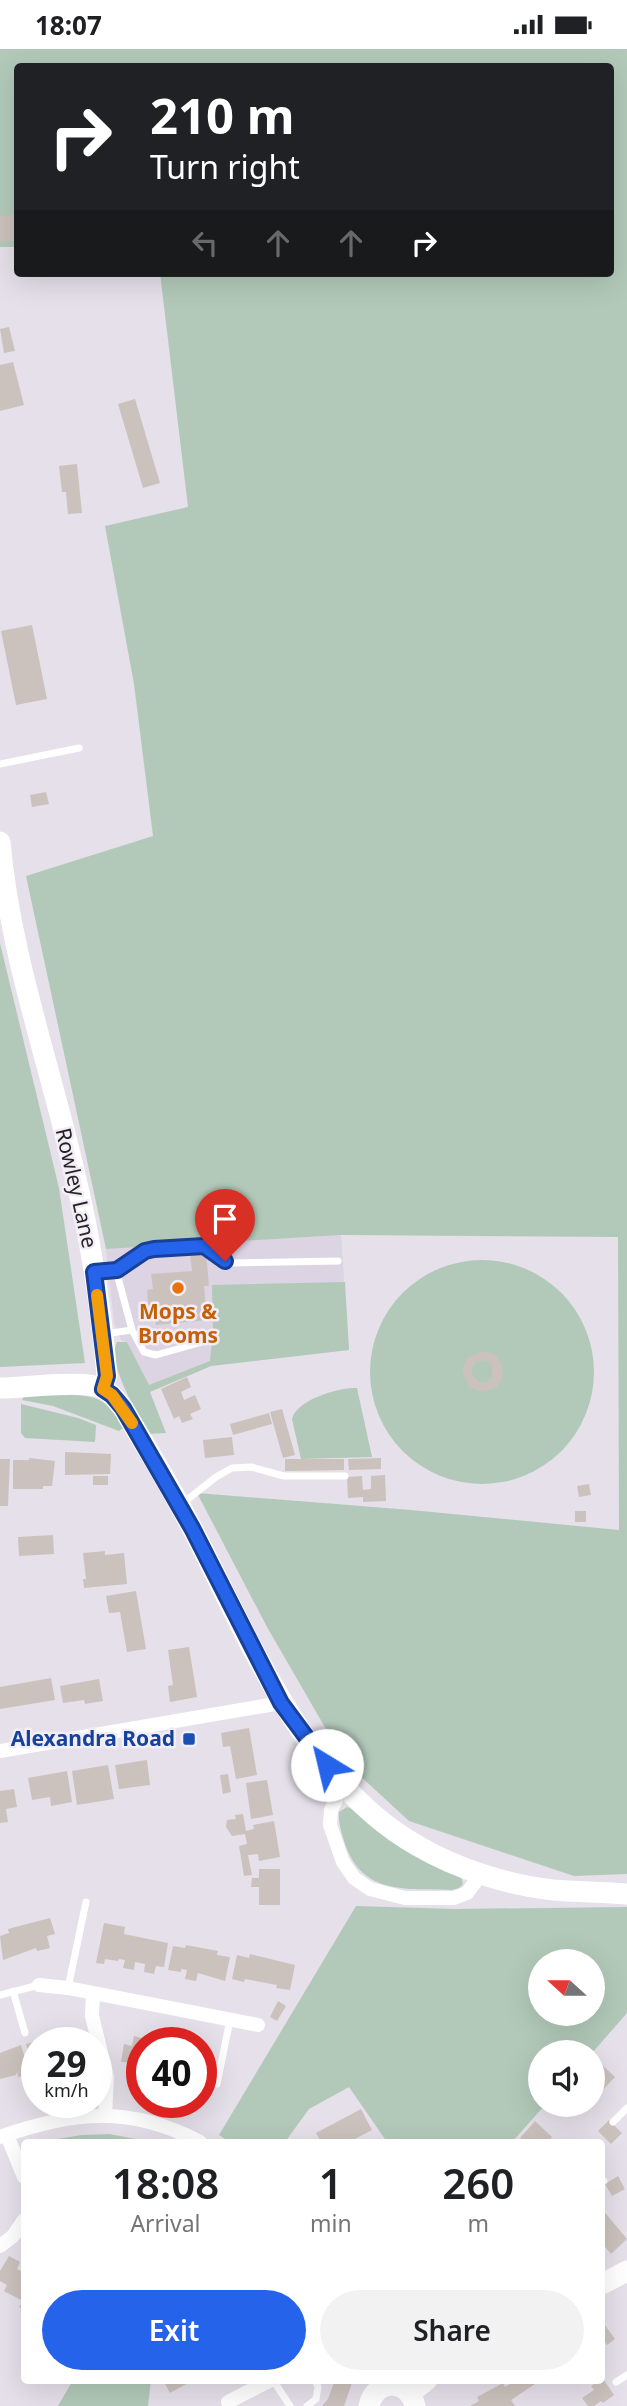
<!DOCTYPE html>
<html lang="en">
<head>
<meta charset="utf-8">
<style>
	:root { --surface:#fff; --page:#f2f2f2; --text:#202124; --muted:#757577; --accent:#2563eb }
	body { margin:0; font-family:"Noto Sans",sans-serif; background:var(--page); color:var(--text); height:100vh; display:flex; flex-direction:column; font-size:26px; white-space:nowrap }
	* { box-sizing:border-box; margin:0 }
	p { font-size:23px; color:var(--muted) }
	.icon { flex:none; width:38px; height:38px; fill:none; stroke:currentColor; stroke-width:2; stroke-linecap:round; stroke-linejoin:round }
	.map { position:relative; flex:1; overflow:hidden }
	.sheet { position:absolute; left:21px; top:2090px; width:584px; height:245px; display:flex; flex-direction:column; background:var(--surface); border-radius:7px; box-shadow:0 7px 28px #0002 }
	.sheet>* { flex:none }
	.guide { position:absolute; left:14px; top:14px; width:600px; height:214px; border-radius:7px; box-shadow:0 7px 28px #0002; background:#202124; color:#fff; overflow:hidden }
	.needle { width:46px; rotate:291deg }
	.controls { position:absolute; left:528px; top:1900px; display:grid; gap:14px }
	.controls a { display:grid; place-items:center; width:77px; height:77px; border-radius:50%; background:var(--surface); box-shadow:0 7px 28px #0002; font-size:35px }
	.speed { position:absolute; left:21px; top:1978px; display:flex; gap:14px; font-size:35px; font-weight:700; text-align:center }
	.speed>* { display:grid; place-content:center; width:91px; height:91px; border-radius:50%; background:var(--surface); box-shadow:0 7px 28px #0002; line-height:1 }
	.speed small { font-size:18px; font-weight:400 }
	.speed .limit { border:10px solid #d22; background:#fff; color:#111 }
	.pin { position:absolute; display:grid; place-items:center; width:60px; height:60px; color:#fff; margin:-72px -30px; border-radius:50% 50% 50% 0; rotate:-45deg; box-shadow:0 0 7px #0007 }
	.pin .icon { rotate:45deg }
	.me { position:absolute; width:77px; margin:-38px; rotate:324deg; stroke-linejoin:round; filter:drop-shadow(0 0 5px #0008) }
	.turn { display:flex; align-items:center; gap:24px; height:147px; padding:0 21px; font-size:32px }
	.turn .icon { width:91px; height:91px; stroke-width:2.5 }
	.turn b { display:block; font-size:49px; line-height:60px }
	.lanes { display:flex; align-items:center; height:66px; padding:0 21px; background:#0003; justify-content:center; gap:35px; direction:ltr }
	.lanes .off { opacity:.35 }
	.eta { display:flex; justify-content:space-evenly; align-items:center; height:119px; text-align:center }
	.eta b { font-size:42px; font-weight:600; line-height:49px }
	.cta { display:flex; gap:14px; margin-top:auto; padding:14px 21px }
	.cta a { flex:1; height:80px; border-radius:42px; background:var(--accent); color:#fff; font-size:28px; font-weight:600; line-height:80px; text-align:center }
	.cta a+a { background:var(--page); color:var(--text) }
	.status { display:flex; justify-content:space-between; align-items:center; height:49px; padding:0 35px; background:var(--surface); direction:ltr }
	.status svg { height:19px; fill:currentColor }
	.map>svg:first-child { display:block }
	.built { fill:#dcd3e3 }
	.green { fill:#b2c9b9; fill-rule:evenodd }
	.building { fill:#ccc2bd; fill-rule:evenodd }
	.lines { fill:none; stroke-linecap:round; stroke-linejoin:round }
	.lane { stroke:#fff; stroke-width:7 }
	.street { stroke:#fff; stroke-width:14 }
	.secondary { stroke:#fff; stroke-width:21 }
	.route-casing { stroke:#184099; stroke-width:18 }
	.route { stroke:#2563eb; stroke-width:12 }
	.slow { stroke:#f59e0b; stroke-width:12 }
	.food-dot { fill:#e8710a; stroke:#f2edf6; stroke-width:2.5 }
	.transit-dot { fill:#1a4fb4; stroke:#f2edf6; stroke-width:2.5 }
	.labels { text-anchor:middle; stroke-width:5; stroke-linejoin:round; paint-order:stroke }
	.street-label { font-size:21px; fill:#262427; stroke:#f2edf6 }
	.food-label { font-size:21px; font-weight:bold; fill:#c56008; stroke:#f2edf6 }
	.transit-label { font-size:21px; font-weight:bold; fill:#164399; stroke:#f2edf6; text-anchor:end }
</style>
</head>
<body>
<div class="status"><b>18:07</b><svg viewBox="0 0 49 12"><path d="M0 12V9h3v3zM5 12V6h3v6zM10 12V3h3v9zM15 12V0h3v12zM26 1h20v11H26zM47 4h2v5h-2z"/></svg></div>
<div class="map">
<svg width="627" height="2357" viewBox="0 0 627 2357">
	<rect width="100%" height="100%" fill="#e5e0e9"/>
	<path class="built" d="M341,1186L349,1301L211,1317L151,1342L127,1293L121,1291L114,1273L106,1200Z"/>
	<path class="green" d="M0,0H627V1825L574,1827L409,1772L345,1713L267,1578L197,1444L411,1461L619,1481L618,1188L341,1186L106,1200L26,827L153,787L134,635L105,477L188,458L160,224H611V18H18L17,198H0Z
		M0,894L59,1139L85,1314L0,1318Z
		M370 1323a112 112 0 1 1 224 0a112 112 0 1 1-224 0Z
		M345,1233L349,1301L211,1317L150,1343L166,1384L148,1385C138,1365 106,1313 117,1293H127L149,1336L210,1312L213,1281L212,1236Z
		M357,1339L372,1408L301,1410L292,1370C296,1351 339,1338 357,1339Z
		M72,1346C102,1347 108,1354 124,1378L119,1382L53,1357L22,1351L24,1347Z
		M21,1355L78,1369L96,1376L95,1393L25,1389L21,1384Z
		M347,1758L352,1760C384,1791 422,1808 461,1827L463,1835L459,1839L452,1841C407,1839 363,1847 345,1795C342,1784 338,1775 339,1763Z
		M356,1857L454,1860L627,1858V1964L592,2004H541V2056H545L512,2093H387L349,2038L309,2060L285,2093H230L219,2086ZM541,1913H593V1965H541Z
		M109,2085L152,2093H39L82,2086Z
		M73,2331H151L148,2357H58Z"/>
	<path class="building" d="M14,166L15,192L0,193V167Z
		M9,278L15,302L4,304L0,280Z
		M13,313L24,356L0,362V316Z
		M135,350L160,434L143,439L118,355Z
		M77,415L82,464L68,465L66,443H62L59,417Z
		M32,576L47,650L16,656L1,582Z
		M46,743L49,755L32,758L30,746Z
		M206,1204L209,1237H204L207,1271L156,1276L155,1265H149L147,1241L153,1240L151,1225L192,1222L190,1205Z
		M480,1303H489L496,1307L501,1314L503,1322L502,1330L497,1338L483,1343L469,1338L462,1322L467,1309ZM477,1312H485L492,1316V1328L486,1333H479L472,1326V1318Z
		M187,1328L191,1338L181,1343L184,1351L195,1346L201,1360L190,1365L193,1370L182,1374L179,1367L174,1370L161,1340Z
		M282,1360L295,1406L283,1409L270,1363Z
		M269,1364L272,1375L233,1386L230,1375Z
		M232,1388L234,1406L205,1409L203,1391Z
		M65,1403L111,1405L110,1425L65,1426Z
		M29,1409L55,1412L52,1437H43V1440H13V1411H29Z
		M381,1409V1420L349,1421L348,1410Z
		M0,1410H10L8,1457H0Z
		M285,1410H344V1421L285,1422Z
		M385,1426L386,1452L363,1453V1448L348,1449L347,1428L362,1427L363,1441L371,1440V1427Z
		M93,1427H108V1436H93Z
		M589,1435L591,1446L579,1448L577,1437Z
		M575,1462H586V1473H575Z
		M53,1486L54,1505L19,1507L18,1488Z
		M105,1502V1506L124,1504L127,1535L84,1539L83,1530H86L83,1504Z
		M136,1542L146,1600L127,1603L120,1563L109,1564L106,1547Z
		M189,1598L197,1648L170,1653L168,1637L173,1636L168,1601Z
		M51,1629L55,1651L0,1660V1638Z
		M99,1630L103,1652L85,1655L84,1651L63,1654L60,1637Z
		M249,1679L257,1726L236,1730L230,1697L223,1698L221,1684Z
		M147,1711L150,1736L119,1740L115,1716Z
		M108,1716L114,1750L77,1756L72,1722Z
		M67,1722L72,1753L51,1757L50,1748L32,1751L28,1729Z
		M228,1725L231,1743L223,1745L220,1726Z
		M267,1731L273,1766L251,1770L246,1734Z
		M14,1740L17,1758L6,1760L8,1773L0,1774V1742Z
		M243,1765L246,1782L254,1780L253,1776L274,1772L280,1808L259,1812L258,1805L248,1806L252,1826L244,1827L239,1797L247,1795L245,1785L232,1787L226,1778L227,1771L236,1770L235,1766Z
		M259,1820H280V1856H259V1838H251L252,1829H259Z
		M50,1869L55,1885L47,1887L50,1899L37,1902L36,1899L3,1911L0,1887L9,1884L8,1880Z
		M104,1874L125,1878L124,1885L168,1894L164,1918L156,1917L154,1925L144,1923L145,1915L135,1913L134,1921L123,1919L125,1911L119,1910L118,1912L105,1910L104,1915L96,1914Z
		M186,1896L218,1902L217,1906L230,1908L225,1932L198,1924L196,1932L185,1930L187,1921L181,1920V1923L168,1921L173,1897L185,1899Z
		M250,1905L295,1916L290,1941L276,1939L277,1936L245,1930L244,1933L232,1930L237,1906L249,1909Z
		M278,1952L286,1957L277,1972L270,1968Z
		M73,1983L75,1993H46L60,1989L59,1986Z
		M134,1987L146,1990L145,1993H142V2014L121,2013L124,1995L132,1997Z
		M37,1992V2017L33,2019L26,1995Z
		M21,1996L28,2019L25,2020L27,2026L18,2028L17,2022L16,2026L0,2030V2004Z
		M201,2003L211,2005L206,2029L201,2028Z
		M599,2013L615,2028L593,2051V2019Z
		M361,2060L372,2081L349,2093H321L316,2084Z
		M609,2071L622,2084L611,2095L598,2082Z
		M535,2072L552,2088L547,2093H525L520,2089Z
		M618,2127L625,2140L612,2147L605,2135Z
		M602,2160L627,2190L611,2205L602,2194Z
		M9,2207L20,2213L17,2220L21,2222L24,2217V2261L19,2258L23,2252L4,2242L7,2236L0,2232V2222Z
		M602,2272L615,2290L607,2296L602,2289Z
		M163,2331H189L190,2333L170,2344Z
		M335,2331H353L344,2357H322L328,2350Z
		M517,2331H533L535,2335L511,2351L515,2357H470L479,2352L477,2348L503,2334L505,2338Z
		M600,2331H604L614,2346L603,2354L601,2352L594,2357H588L582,2349L594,2341L591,2337Z"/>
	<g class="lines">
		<path class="lane" d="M0,715L79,699
			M116,1221L145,1202L204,1197L231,1214L338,1212
			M96,1223L116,1221L132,1281L104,1285
			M132,1281L144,1303L156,1306L202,1293
			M183,1454L216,1428L232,1419L251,1418L284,1427H345
			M68,1939L86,1853
			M13,1942L25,1984
			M0,1946L39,1936
			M217,2035L230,1971
			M613,2073L627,2059
			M602,2133L604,2132
			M273,2331L290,2357
			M616,2333L627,2326
			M307,2357L316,2350L318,2338L315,2331"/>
		<path class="street" d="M0,1702L281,1654
			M343,1737L331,1761L330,1776L343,1813L354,1829L370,1840L405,1849H454L467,1844L482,1824
			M39,1936L68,1939L258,1976
			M93,1944L92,1967L107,2028L105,2067
			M7,2086L24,2128
			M0,2088C72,2062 129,2056 200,2093
			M0,2197L13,2187L24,2171
			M228,2353L271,2331"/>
		<path class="secondary" d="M0,793C10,907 50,1015 75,1126C91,1192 101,1259 107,1327L103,1340
			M0,1339C24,1339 85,1330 104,1340C112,1344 117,1352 123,1359C147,1400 173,1441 194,1483C250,1592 307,1735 418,1797C457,1820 508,1836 553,1841C578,1843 602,1843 627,1845
			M602,2235L627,2222
			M410,2344L427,2331
			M369,2357C375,2329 409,2329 415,2357"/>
	</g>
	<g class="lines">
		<defs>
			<path id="route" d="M225,1212L204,1197L154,1200L145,1202L117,1221L94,1223L107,1327L103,1340L112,1346L123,1359L192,1479L281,1654L327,1716"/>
		</defs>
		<use href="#route" class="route-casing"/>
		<use href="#route" class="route"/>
		<path class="slow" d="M97,1246L107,1327L103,1340L112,1346L132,1374"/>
	</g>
	<circle class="food-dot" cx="178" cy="1239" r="7"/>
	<rect class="transit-dot" x="182" y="1683" width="14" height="14" rx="3.5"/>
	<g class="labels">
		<g class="street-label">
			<text transform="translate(76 1139) rotate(77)" y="7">Rowley Lane</text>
		</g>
		<g class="food-label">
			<text x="178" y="1270">Mops &amp;<tspan x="178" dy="24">Brooms</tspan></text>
		</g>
		<g class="transit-label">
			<text x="175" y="1697">Alexandra Road</text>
		</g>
	</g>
</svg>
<div class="controls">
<a><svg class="needle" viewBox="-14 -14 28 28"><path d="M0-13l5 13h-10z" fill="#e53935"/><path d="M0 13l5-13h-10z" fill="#757577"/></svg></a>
<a><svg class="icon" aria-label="sound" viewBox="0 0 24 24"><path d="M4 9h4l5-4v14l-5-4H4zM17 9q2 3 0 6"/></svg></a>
</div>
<div class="speed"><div>29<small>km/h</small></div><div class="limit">40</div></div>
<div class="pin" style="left:225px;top:1212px;background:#d93025"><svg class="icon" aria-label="arrive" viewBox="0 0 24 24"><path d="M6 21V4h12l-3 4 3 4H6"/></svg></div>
<svg class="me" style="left:327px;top:1716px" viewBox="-20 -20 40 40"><circle r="19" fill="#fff"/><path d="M0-13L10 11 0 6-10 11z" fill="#2563eb"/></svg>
<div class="guide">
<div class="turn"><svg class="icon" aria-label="right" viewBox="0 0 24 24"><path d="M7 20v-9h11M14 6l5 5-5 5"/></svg><div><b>210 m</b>Turn right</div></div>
<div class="lanes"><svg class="icon off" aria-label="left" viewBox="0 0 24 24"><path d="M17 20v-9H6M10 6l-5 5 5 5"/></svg><svg class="icon off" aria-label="ahead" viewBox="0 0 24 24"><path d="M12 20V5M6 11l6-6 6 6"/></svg><svg class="icon off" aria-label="ahead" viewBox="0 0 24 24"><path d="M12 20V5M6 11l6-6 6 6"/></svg><svg class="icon" aria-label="right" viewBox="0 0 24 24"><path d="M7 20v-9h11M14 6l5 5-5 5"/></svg></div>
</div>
<section class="sheet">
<div class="eta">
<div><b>18:08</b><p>Arrival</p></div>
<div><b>1</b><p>min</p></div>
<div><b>260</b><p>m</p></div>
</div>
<div class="cta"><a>Exit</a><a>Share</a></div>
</section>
</div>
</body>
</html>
